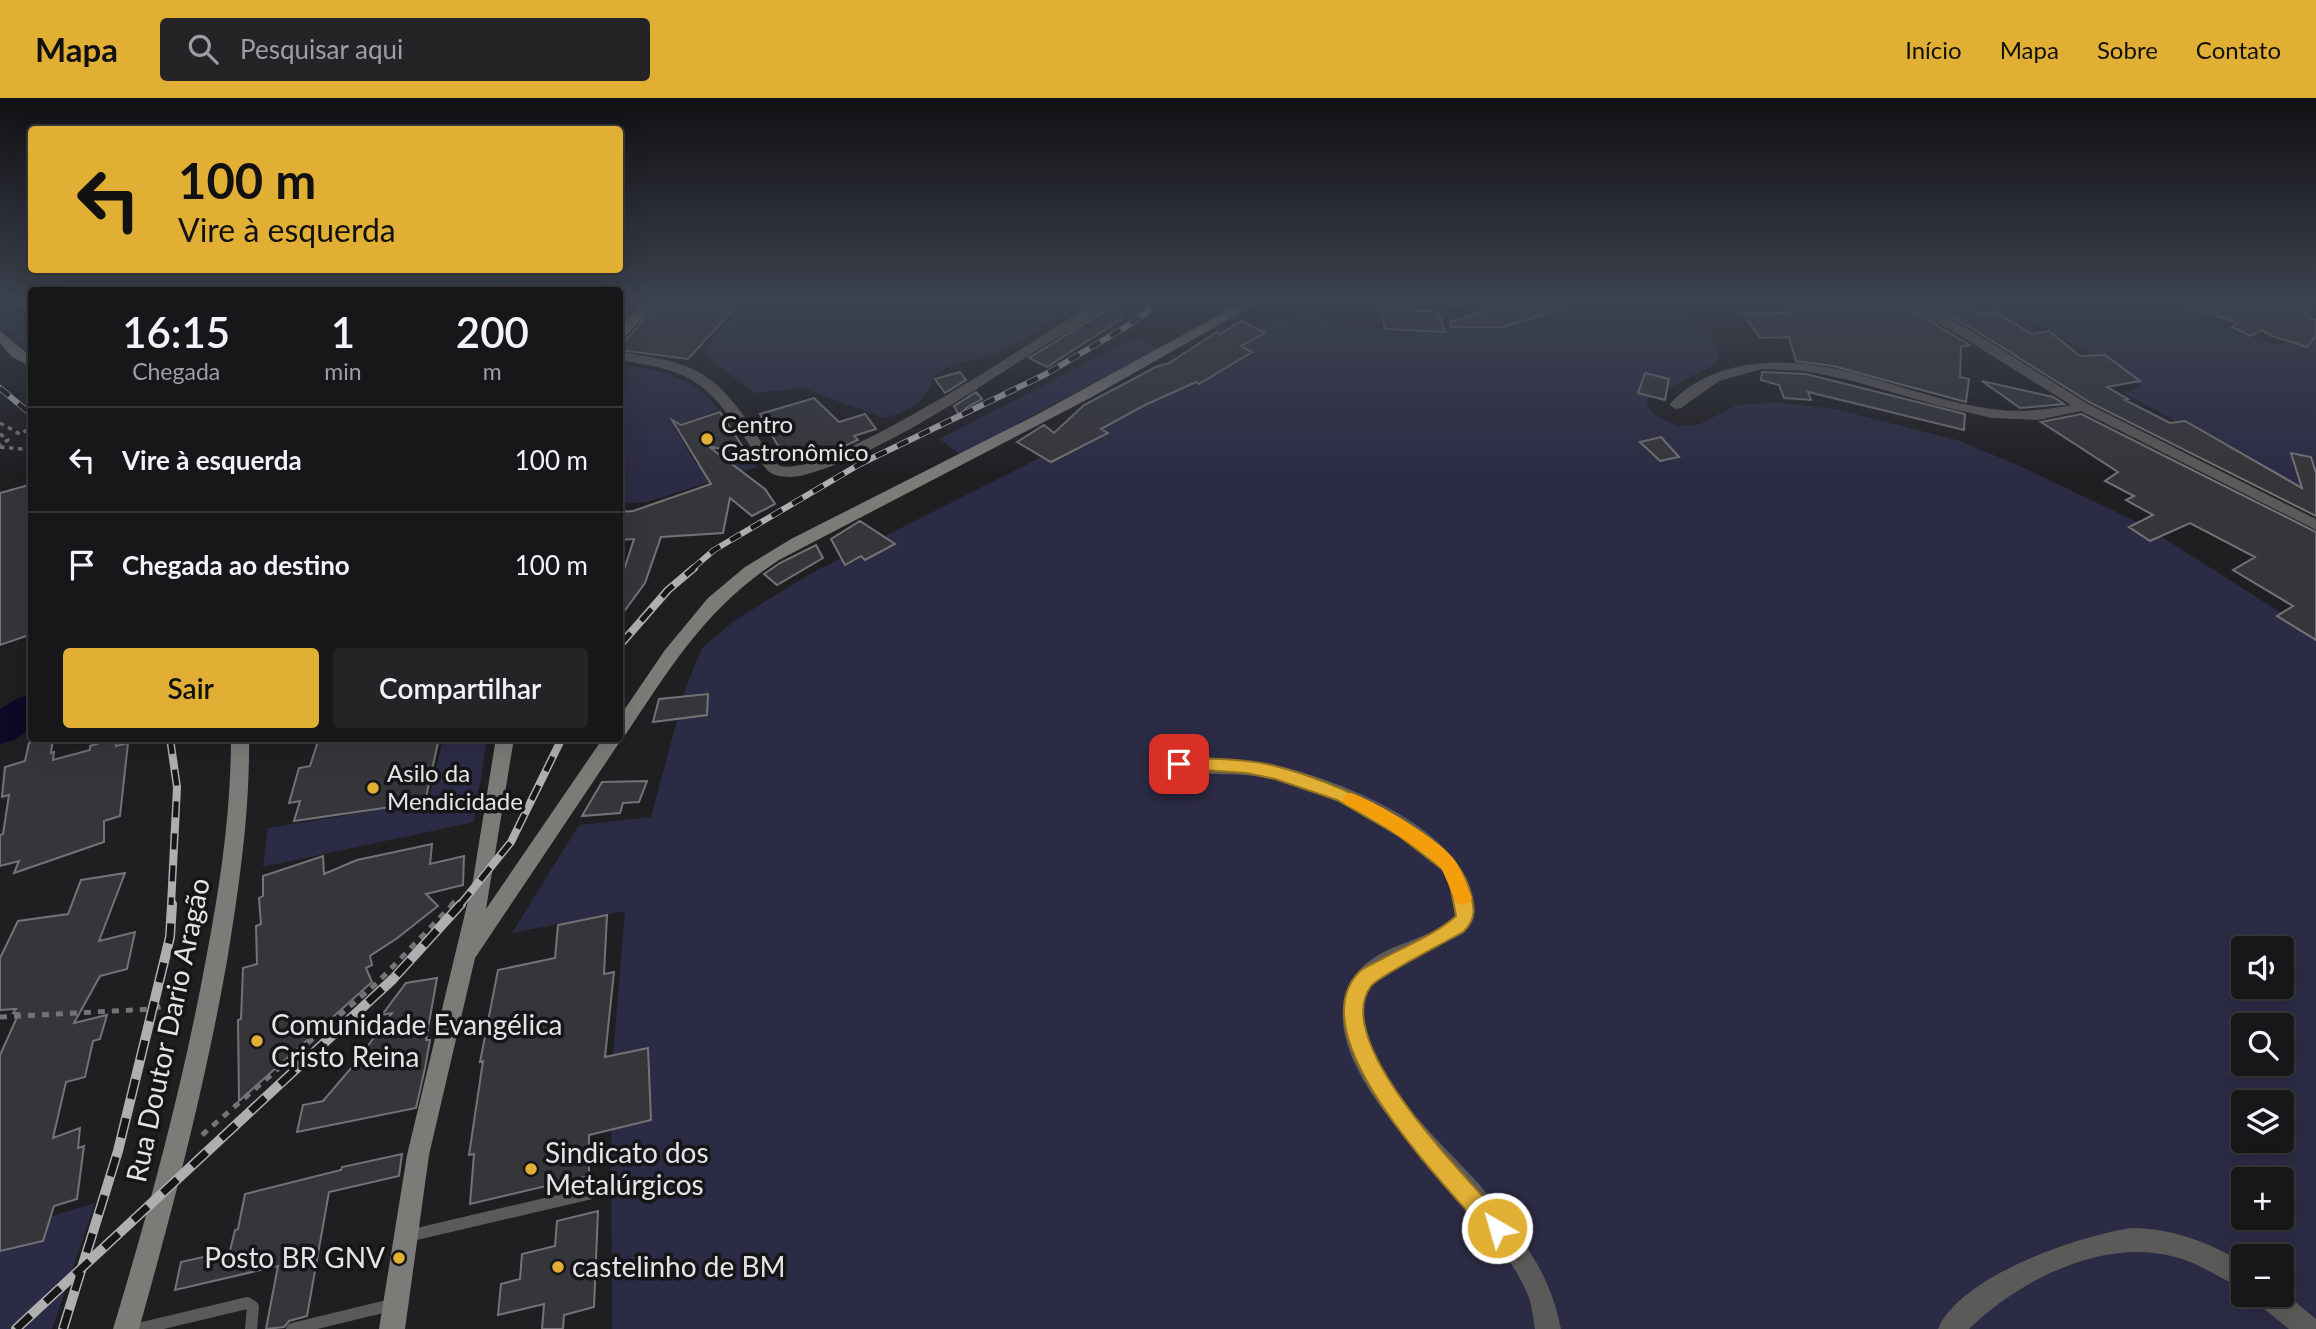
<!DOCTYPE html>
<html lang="pt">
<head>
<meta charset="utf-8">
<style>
	:root { --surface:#17171a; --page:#242427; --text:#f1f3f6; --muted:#9e9fa2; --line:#363639; --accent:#e1af34 }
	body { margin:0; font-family:Lato,sans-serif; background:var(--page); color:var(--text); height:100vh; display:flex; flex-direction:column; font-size:26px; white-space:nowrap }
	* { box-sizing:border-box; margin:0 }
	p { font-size:23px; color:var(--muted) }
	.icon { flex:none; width:38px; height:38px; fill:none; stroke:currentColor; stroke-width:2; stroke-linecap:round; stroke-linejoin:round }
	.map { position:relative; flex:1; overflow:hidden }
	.side { position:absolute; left:28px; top:189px; width:595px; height:455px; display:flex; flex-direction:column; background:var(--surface); border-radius:7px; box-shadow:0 7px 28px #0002,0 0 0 2px var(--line) }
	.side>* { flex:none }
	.top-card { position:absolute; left:28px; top:28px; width:595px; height:147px; border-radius:7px; box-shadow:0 7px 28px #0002,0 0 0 2px var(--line); background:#e1af34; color:#111; overflow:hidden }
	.buttons { position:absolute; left:2231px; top:838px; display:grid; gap:14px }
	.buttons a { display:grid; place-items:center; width:63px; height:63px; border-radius:7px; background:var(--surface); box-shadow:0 7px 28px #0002,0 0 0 2px var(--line); font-size:35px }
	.pin { position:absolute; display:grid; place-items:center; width:60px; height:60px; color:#fff; margin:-30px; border-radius:14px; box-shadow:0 4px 10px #0006 }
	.me { position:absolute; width:77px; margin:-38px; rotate:322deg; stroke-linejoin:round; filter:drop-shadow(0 0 5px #0008) }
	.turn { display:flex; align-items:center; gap:24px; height:147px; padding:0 35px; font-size:32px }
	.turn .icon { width:91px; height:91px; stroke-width:2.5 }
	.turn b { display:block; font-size:49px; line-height:60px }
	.eta { display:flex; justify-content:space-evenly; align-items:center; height:119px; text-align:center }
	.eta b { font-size:42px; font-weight:600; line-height:49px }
	.cta { display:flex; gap:14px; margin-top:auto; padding:14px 35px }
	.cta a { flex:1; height:80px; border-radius:7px; background:var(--accent); color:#111; font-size:28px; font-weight:600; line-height:80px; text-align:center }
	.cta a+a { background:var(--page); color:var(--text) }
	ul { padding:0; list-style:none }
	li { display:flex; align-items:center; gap:21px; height:105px; padding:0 35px; border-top:2px solid var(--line) }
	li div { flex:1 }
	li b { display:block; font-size:26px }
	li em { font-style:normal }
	header { display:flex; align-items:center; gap:42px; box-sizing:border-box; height:98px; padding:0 35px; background:var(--accent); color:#111 }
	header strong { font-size:33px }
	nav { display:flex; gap:38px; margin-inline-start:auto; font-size:24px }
	.search { width:490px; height:63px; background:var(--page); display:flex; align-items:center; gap:18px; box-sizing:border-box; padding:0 24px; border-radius:7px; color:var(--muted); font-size:26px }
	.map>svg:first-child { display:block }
	.green { fill:#2c2b45; fill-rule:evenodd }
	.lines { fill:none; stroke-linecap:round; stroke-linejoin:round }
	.river { fill:#0d0926; fill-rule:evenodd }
	.building { fill:#36363a; stroke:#737377; stroke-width:2 }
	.path-far2 { stroke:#747477; stroke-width:3.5; stroke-dasharray:4.5 4.5; stroke-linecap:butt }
	.path-far1 { stroke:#747477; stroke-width:4.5; stroke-dasharray:5 5; stroke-linecap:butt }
	.path { stroke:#747477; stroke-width:5; stroke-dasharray:7 7; stroke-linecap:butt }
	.lane { stroke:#5b5a58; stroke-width:12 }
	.street { fill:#5b5a58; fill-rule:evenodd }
	.secondary { fill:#7c7b78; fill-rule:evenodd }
	.rail-far2-casing { stroke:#afafb2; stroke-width:6 }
	.rail-far1-casing { stroke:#afafb2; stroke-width:8 }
	.rail-casing { stroke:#afafb2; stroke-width:10 }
	.rail-far2 { stroke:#161619; stroke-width:4.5; stroke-dasharray:12; stroke-linecap:butt }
	.rail-far1 { stroke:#161619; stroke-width:5; stroke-dasharray:16; stroke-linecap:butt }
	.rail { stroke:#161619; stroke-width:7; stroke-dasharray:20; stroke-linecap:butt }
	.route { fill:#e1af34; stroke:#927222; stroke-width:2 }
	.slow { fill:#f59e0b }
	.poi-dot { fill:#e1af34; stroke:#161619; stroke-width:2.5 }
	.labels { text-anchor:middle; stroke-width:7; stroke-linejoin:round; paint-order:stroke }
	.poi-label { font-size:24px; fill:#e4e4e6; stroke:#161619; text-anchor:start }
	.near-poi-label { font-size:28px; fill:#e4e4e6; stroke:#161619; text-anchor:start }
	.near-street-label { font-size:28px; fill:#e4e4e6; stroke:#161619 }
</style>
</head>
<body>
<header>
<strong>Mapa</strong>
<div class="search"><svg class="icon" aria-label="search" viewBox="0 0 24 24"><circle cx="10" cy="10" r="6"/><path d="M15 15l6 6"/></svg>Pesquisar aqui</div>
<nav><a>Início</a><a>Mapa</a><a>Sobre</a><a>Contato</a></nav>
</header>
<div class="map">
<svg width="2316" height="1231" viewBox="0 0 2316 1231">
	<rect width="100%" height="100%" fill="#1f1f22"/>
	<path class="green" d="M747,204H1070C1048,219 1030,241 1005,252C984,261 959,262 939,274C931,279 932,285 928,292C919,307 901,317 884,320L802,290L755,295L712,263L707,257C709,233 737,224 747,204Z
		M1524,204H1662L1689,221L1710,239L1717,249L1719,257L1715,266L1647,302L1648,309L1655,317L1678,328L1700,326L1737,307L1774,304L1835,311L1957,342L2018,367L2143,427L2316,537V1231H612L611,983L625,813L512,835L579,727L651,719L686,589L702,550L734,523L808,477L1111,324L1267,226L1300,220L1316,221L1367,233L1399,235L1452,227ZM2244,850H2282V889H2244ZM2244,928H2282V966H2244ZM2244,1004H2282V1043H2244ZM2244,1082H2282V1120H2244ZM2244,1158H2282V1197H2244Z
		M1962,204H2187L2234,233L2260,243L2282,246L2316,238V384L2302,391L2124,295L2141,288L2029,220L2013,223L1987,205L1967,208Z
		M0,216L31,228V260L0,218Z
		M1137,239L1158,251L960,356L939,341Z
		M620,266C659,273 694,278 719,312L673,328L697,367L746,352L757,369L647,404L620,406Z
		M443,641H487L474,724L263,769L268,730L428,704Z
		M95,1105L52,1231H0V1134Z"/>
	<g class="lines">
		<path class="river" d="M32,596V631L14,642L0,646V611L18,600Z"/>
	</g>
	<path class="building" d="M658,204H740L688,261L620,252V242L627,241Z
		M1515,204H1564L1565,210L1503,229H1451L1450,224Z
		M1782,204H1837L1847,213L1863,204H1897L1970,247L1961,249L1960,279L1969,281L1966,304L1833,268L1796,263L1789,239L1760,240L1743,215H1790Z
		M1922,204H1956L1977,216L1994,213L2032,236L2049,233L2080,258L2105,257L2140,283L2107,289L2128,301L2125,302L2170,325L2185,323L2302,390L2291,355L2311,359L2316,375V418L2089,304L1970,229Z
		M2185,204H2316L2305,218L2316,222V238L2307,249L2272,238L2261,232L2251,238L2232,229L2238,225L2185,207Z
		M1115,207L1123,220L1047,269L1029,260Z
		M1380,211L1438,214L1445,234L1385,231Z
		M1242,223L1265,235L1241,248L1252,254L1199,286L1196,284L1145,307L1101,331L1108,335L1051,364L1017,344L1044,327L1054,335L1084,307L1156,269L1169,265L1217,234L1219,236Z
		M960,274L966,282L945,295L935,281Z
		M1762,274L1806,276L1965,316L1964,332L1808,294L1811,302L1784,300L1779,287L1761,282Z
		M1645,275L1669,281L1665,302L1638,295Z
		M1982,283L2053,299L2064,306L2020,310Z
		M976,294L982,301L966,310L960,319L954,308Z
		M814,300L839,324L865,316L876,331L854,338L858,342L829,355L802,364H787L760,316Z
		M720,314L748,357L708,348L765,391L775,406L752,418L730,400L723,435L661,439L645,485L620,519V484L634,441L620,442V414L633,413L711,386L672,322L681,327Z
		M2081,316L2316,434V542L2277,518L2293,508L2233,472L2255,459L2190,425L2150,443L2129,429L2153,417L2126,402L2134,398L2105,383L2118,374L2041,324Z
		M1661,339L1679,359L1660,363L1640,344Z
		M32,386V536L0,547V395Z
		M860,423L895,446L865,462L861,458L845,467L831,441Z
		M816,447L823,460L777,487L764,476L780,465Z
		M708,596L707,617L653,624L659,601Z
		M44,640H53L51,655L54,654L53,662L90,652V648L115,640L116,648L128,645L120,718L104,723V744L14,775L19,763L0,768V737L3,736L9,697L2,699L5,669L25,663L29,645Z
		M319,640H439L425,704L294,723L300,703L289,705L299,670L310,668Z
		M647,683L639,704L623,705L620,715L582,718L602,684Z
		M432,746L430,766L464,758L463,787L426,796L438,808L396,841L370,858L372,867L366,870L372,884L239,1003L238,922L241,921L243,870L257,866L256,828L261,826L259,800L263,798V778L323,758L324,776L357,762Z
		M125,775L99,843L135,834L127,871L100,878L74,925L107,917L100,941L93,943L85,979L66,984L53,1040L80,1030L78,1050L84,1048L77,1101L54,1108L43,1143L0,1153V957L19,915H13L16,911L0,912V860L18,823L68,816L81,782Z
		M607,817L604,876L614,874L605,959L648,950L651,1022L589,1037V1078L470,1106L474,1056L469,1057L483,963L480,964L498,872L555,860L558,827Z
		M437,880L426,942H430L425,970L416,1010L297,1034L303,1007L323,1003L353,968L392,915L382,917L406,885Z
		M402,1056L399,1078L329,1094L307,1218L289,1223L284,1229L266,1231L278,1168L175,1192L181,1164L230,1153L235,1132L238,1131L245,1096L341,1072L342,1069Z
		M598,1113L594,1209L564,1217L563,1231H542L544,1206L498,1217L501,1186L520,1181L522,1156L555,1148L557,1123Z"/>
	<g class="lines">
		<path class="path-far2" d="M0,325L20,336L32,329
			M0,336L8,342L0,347
			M0,349L32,352"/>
		<path class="path-far1" d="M451,807L457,801"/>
		<path class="path" d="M0,919L152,911L189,901
			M202,1037L378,884L453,806"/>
		<path class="lane" d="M408,1138L588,1096
			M138,1231L247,1205L253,1209L251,1231
			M292,1231L395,1206"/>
		<path class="street" d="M1095,204H1110C1091,223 1061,237 1039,251C971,294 880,357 804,377C794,380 776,380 768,373C757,361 750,346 740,333C701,277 684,273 620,262V254C684,264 708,267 747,322C757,337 766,354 778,367C822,386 1047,234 1095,204Z
			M1900,204H1916L1969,231L2088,306L2316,421V432L2081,313L2038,322L1992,320L1940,308L1849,282L1806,273L1762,271L1719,283L1681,310L1676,311L1669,307C1685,288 1709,276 1732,270C1827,248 1901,299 1992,311C2019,315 2044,312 2071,307L1959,237Z
			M1179,659C1211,660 1243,660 1275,667C1336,681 1445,724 1469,786C1476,805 1478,821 1464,835C1440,848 1388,865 1372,888C1330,947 1443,1045 1478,1085C1493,1103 1507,1121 1520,1140C1541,1168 1554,1196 1561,1231H1535C1533,1219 1532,1206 1527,1195C1512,1160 1483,1127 1459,1099C1415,1049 1302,945 1358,874C1382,844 1429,844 1455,818C1454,804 1452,789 1445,777C1417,732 1314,687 1263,679C1235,674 1199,679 1173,671L1170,666L1173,661Z
			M2131,1130C2172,1130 2208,1144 2244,1165V1191C2220,1181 2200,1165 2175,1159C2104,1139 2019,1182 1969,1231H1938C1960,1178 2078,1138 2131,1130Z
			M2282,1193L2316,1221V1231H2289L2258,1206L2255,1197H2282Z"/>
		<path class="secondary" d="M14,204H32V212Z
			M643,204H656L625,239L620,240V229Z
			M1243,204H1259L1090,300L779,462C706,510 673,566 626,636L621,637L619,645L475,860L429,1057L405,1231H379L407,1057L473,782L496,640H514L486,811L603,640H620V618L665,552L708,500L745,469L791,441L1038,316Z
			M1442,204H1468C1462,210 1448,210 1442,204Z
			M0,233L32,259V269L12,259L0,245Z
			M231,640H249C250,715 239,789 227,863C205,988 173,1110 139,1231H113C150,1109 183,986 206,861C220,788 231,715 231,640Z"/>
		<defs>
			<path id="rail-far2" d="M0,290L32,317
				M692,471L714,452L860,366L1046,276L1129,227L1160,204"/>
			<path id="rail-far1" d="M620,547L668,492L694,470
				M170,640L177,689L171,807
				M460,807L511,744L562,640"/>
			<path id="rail" d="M16,1231L393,881L461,806
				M63,1231L118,1053L170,839L172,806"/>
		</defs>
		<use href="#rail-far2" class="rail-far2-casing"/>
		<use href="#rail-far1" class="rail-far1-casing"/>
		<use href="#rail" class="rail-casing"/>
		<use href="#rail-far2" class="rail-far2"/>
		<use href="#rail-far1" class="rail-far1"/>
		<use href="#rail" class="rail"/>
	</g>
	<linearGradient id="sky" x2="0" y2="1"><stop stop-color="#111113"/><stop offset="0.54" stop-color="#3c424f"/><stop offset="1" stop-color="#3c424f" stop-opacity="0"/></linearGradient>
	<rect width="2316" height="377" fill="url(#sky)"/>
	<path class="route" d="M1179,659C1211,661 1244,660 1275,668C1329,681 1453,734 1469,790C1474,808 1478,820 1463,834C1446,844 1380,877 1371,888C1329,944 1468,1080 1505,1123L1508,1130L1505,1138L1497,1141L1489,1138C1448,1089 1296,939 1359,874C1364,869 1375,865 1382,861C1406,848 1436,836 1456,818L1450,786L1443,772L1399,738L1337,702L1275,681L1246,675L1173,670L1171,666L1173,661Z"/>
	<path class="slow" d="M1351,695C1375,703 1443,743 1456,764C1463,775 1467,788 1472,800L1469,805L1463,807L1456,805L1442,771L1427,757L1372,720L1345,706L1342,702L1345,697Z"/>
	<g class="poi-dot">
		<circle cx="707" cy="341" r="7"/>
		<circle cx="373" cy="690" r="7"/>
		<circle cx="257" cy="943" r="7"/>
		<circle cx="531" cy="1071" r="7"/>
		<circle cx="399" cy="1160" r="7"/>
		<circle cx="558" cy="1169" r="7"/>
	</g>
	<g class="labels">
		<g class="poi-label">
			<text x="721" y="335">Centro<tspan x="721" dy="28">Gastronômico</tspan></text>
			<text x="387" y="684">Asilo da<tspan x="387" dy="28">Mendicidade</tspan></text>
		</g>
		<g class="near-poi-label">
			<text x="271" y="937">Comunidade Evangélica<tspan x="271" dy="32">Cristo Reina</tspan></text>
			<text x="545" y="1065">Sindicato dos<tspan x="545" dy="32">Metalúrgicos</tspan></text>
			<text x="385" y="1170" text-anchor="end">Posto BR GNV</text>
			<text x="572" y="1179">castelinho de BM</text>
		</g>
		<g class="near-street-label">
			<text transform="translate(168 932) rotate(-78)" y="10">Rua Doutor Dario Aragão</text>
		</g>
	</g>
</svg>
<div class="buttons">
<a><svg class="icon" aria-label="sound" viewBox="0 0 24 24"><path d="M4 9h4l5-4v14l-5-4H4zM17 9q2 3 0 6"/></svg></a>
<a><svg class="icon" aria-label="search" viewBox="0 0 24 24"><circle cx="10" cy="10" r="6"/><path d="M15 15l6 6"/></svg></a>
<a><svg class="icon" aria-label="layers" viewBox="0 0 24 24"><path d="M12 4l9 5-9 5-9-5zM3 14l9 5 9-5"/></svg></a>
<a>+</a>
<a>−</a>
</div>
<div class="pin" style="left:1179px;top:666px;background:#d93025"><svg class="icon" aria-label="arrive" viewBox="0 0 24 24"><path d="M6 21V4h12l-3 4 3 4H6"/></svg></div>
<svg class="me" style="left:1497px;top:1130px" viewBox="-20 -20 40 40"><circle r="17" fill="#e1af34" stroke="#fff" stroke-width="3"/><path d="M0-11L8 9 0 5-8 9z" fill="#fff"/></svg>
<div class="top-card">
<div class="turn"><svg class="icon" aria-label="left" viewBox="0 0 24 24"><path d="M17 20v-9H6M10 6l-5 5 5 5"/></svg><div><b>100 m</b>Vire à esquerda</div></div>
</div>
<section class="side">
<div class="eta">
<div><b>16:15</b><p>Chegada</p></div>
<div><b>1</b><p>min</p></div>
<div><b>200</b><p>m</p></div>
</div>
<ul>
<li><svg class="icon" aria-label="left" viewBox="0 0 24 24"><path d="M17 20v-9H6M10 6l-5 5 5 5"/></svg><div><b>Vire à esquerda</b></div><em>100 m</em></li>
<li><svg class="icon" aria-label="arrive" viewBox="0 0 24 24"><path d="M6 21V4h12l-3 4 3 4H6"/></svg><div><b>Chegada ao destino</b></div><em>100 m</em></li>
</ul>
<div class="cta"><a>Sair</a><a>Compartilhar</a></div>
</section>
</div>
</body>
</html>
